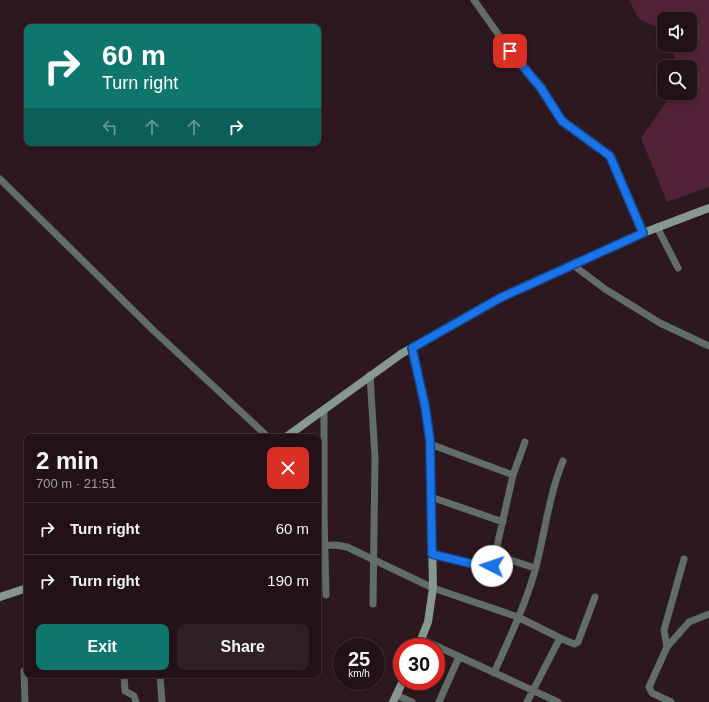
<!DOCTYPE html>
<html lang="en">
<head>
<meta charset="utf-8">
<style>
	:root { --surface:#221218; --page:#2e2025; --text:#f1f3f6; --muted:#a29ea2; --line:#3f3237; --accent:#0f766e }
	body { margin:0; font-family:Arial,sans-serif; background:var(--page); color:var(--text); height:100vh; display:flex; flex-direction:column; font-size:15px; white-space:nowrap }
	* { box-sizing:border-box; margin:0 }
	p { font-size:13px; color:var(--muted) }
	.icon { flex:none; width:22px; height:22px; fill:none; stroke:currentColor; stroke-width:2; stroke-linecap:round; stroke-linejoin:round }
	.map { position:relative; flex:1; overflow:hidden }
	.panel { position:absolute; left:24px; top:434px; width:297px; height:244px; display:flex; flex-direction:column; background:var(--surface); border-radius:8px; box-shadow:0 2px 6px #0003,0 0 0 1px var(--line) }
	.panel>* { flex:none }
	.guide { position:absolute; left:24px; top:24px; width:297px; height:122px; border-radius:8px; box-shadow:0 2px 6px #0003,0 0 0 1px var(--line); background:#0f766e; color:#fff; overflow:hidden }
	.fabs { position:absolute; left:657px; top:12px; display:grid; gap:8px }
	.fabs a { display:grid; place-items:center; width:40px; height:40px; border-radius:8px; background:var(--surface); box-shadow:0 2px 6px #0003,0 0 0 1px var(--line); font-size:20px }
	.speed { position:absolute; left:333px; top:638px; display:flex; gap:8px; font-size:20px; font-weight:700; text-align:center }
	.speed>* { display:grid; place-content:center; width:52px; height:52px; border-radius:50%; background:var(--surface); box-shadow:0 2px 6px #0003,0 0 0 1px var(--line); line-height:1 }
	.speed small { font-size:10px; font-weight:400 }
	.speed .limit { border:6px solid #d22; background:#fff; color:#111 }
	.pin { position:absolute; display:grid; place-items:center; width:34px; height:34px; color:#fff; margin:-17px; border-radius:8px; box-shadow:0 2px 6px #0006 }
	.me { position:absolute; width:44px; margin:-22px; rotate:274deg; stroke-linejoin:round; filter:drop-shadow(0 0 3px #0008) }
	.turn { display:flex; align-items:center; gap:14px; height:84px; padding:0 12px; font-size:18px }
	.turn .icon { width:52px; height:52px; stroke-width:2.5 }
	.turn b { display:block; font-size:28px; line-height:34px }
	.lanes { display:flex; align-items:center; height:38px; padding:0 12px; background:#0003; justify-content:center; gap:20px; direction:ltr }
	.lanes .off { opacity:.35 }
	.round { display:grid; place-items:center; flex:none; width:42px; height:42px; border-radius:8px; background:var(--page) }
	.head { display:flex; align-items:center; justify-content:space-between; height:68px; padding:0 12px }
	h1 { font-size:24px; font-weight:700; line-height:30px }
	.cta { display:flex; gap:8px; margin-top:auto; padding:8px 12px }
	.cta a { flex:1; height:46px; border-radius:8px; background:var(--accent); color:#fff; font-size:16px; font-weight:700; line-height:46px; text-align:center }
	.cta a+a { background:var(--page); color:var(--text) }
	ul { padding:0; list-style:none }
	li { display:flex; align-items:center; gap:12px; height:52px; padding:0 12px; border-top:1px solid var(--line) }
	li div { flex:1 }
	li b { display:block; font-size:15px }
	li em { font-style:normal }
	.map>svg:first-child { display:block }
	.green { fill:#522336 }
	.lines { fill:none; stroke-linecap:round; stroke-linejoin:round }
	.street { stroke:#616d66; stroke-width:7 }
	.secondary { stroke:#87998f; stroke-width:8 }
	.route-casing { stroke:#114b97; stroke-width:10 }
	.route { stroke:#1a73e8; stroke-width:7 }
</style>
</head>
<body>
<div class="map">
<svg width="709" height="702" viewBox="0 0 709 702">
	<rect width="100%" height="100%" fill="#2e1820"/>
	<path class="green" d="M629,0H709V187L667,202L641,138L673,93H690V67H679L670,45H690V19H664V31L639,19Z"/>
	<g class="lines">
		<path class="street" d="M474,0L510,51L544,92L559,117L610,156L643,233
			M0,179L153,330L268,437
			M657,227L678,268
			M573,265L605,289L660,323L709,346
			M370,375L375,457L373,604
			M324,410V516L326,595
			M430,444L513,475L495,555L535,568
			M513,475L525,442
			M431,497L503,522
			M318,546L336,545L347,547L433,588L518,617L560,638L527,702
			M432,554L489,569L492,567L495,555
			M560,638L574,644L578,642L595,597
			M421,639L558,702
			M667,647L664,630L684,559
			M24,671L25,702
			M494,673C509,639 526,604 536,567C545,532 549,495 563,461
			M124,675L125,691L134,696L136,702
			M160,675L162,702
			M396,695L412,702
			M439,702L459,657
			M671,702L652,693L649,687L667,647L689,622L709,614"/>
		<path class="secondary" d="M412,348L425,405L430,444L433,588L428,622L418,647
			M286,437L401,354L500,298L643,233L709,208
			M0,597L27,588
			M393,702L403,681"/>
	</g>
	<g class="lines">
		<defs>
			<path id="route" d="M492,566L489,568L432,554L430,440L425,406L412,348L500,298L643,233L610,156L562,121L541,88L510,51"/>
		</defs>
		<use href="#route" class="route-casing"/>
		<use href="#route" class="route"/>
	</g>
</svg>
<div class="fabs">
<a><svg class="icon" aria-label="sound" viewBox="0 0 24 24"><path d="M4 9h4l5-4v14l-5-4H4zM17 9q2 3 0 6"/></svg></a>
<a><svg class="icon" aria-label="search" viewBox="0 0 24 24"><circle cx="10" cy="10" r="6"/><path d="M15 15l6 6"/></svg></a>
</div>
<div class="speed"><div>25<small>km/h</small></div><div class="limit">30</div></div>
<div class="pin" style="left:510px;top:51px;background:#d93025"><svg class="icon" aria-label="arrive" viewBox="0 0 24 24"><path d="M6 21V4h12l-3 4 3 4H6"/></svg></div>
<svg class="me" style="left:492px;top:566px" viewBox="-20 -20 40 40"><circle r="19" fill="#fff"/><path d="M0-13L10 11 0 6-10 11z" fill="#1a73e8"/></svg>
<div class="guide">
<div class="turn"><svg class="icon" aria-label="right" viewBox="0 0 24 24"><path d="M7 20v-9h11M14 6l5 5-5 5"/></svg><div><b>60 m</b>Turn right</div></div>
<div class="lanes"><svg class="icon off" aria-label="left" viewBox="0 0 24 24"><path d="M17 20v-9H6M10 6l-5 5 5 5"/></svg><svg class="icon off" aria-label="ahead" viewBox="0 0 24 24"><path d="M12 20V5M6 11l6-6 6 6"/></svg><svg class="icon off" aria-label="ahead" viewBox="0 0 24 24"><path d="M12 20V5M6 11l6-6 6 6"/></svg><svg class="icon" aria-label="right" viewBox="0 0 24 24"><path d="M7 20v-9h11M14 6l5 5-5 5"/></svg></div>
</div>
<section class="panel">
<div class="head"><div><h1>2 min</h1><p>700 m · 21:51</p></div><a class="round" style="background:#d93025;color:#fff"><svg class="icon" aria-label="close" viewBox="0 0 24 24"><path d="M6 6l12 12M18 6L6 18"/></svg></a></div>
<ul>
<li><svg class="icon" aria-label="right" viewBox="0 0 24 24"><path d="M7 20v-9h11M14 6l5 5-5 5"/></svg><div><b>Turn right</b></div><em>60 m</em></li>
<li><svg class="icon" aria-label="right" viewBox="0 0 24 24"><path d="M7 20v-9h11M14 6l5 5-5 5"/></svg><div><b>Turn right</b></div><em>190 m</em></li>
</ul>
<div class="cta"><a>Exit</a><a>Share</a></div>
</section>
</div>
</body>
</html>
